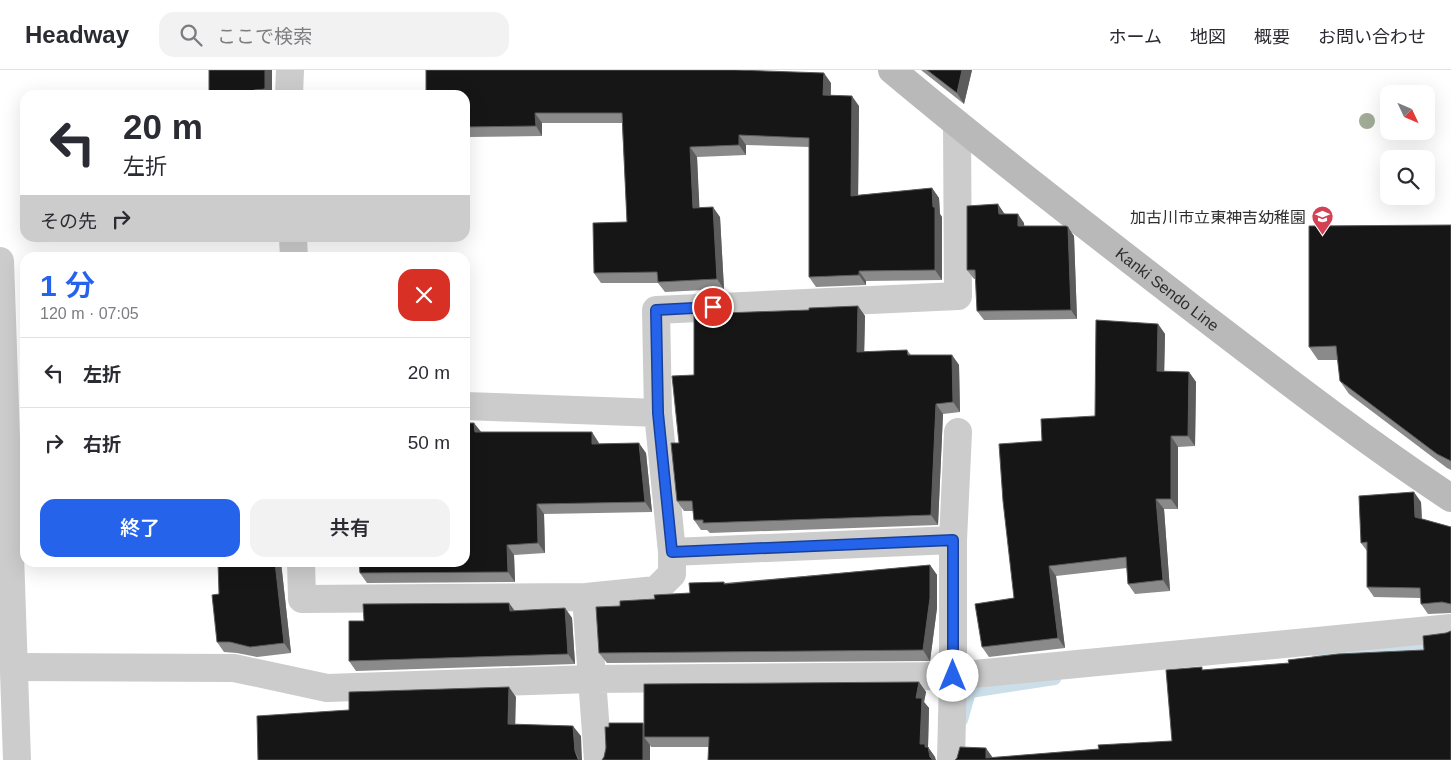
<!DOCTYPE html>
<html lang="ja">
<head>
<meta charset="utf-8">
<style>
	:root { --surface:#fff; --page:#f2f2f3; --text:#2b2b33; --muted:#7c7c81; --line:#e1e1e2; --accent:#2563eb }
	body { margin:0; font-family:Arial,"Noto Sans JP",sans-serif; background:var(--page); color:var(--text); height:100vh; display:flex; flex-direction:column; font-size:19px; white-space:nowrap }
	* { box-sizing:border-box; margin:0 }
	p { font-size:16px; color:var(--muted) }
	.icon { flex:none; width:28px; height:28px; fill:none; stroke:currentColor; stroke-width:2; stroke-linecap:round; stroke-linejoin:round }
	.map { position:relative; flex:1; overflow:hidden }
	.sheet { position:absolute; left:20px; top:182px; width:450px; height:315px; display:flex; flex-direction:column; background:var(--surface); border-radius:15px; box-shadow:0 5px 20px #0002 }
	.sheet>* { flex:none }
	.banner { position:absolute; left:20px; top:20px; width:450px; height:152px; border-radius:15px; box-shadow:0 5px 20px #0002; background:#fff; color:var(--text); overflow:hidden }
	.needle { width:32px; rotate:134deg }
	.fabs { position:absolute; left:1380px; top:15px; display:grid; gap:10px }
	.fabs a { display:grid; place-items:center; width:55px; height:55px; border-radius:10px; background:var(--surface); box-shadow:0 5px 20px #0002; font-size:25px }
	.pin { position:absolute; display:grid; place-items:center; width:42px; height:42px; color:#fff; margin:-21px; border:2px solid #fff; border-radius:50%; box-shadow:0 1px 5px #0007 }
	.me { position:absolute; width:55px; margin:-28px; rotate:0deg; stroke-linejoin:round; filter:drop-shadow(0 0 4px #0008) }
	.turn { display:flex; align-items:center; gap:18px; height:105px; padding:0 20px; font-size:22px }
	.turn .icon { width:65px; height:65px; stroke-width:2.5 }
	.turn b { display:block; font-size:35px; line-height:42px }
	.then { display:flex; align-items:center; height:48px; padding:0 20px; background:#0003; gap:10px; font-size:19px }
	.round { display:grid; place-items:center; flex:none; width:52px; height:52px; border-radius:15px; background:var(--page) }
	.head { display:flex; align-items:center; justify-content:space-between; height:85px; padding:0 20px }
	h1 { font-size:30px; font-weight:600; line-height:38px; color:var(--accent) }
	.primary-button { display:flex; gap:10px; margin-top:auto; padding:10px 20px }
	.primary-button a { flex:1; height:58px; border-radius:15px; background:var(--accent); color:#fff; font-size:20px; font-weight:600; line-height:58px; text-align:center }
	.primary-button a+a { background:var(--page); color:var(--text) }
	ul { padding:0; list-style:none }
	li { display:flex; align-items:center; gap:15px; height:70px; padding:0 20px; border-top:1px solid var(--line) }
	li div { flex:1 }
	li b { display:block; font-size:19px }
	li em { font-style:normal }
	header { display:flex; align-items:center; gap:30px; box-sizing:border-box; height:70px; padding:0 25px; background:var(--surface); border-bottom:1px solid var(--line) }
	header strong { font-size:24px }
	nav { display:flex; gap:28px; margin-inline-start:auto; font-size:18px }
	.search { width:350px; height:45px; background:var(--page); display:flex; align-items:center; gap:12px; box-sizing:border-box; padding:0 18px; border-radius:15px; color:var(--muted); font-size:19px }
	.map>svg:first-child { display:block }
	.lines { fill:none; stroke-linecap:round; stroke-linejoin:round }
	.stream { stroke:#ccdfe9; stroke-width:12 }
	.minor { stroke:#ccc; stroke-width:28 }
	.tertiary { stroke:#ccc; stroke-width:28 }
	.secondary { stroke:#b9b9b9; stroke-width:28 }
	.tree { fill:#a1ab96 }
	.wall { fill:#8a8a8a }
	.shaded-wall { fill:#5c5c5c }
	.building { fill:#161616; stroke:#5c5c5c }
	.route-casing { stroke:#184099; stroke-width:12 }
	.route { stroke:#2563eb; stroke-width:9 }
	.labels { text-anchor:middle; stroke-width:5; stroke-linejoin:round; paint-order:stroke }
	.poi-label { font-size:16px; fill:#2f2f2f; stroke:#fff; text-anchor:end }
	.street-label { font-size:16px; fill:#2f2f2f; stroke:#fff }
</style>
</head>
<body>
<header>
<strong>Headway</strong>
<div class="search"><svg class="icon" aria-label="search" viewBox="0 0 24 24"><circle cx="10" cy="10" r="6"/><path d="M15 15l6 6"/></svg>ここで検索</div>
<nav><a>ホーム</a><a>地図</a><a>概要</a><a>お問い合わせ</a></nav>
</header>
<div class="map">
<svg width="1451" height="690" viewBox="0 0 1451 690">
	<rect width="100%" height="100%" fill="#fff"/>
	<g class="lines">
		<path class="stream" d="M1318,584L1380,582L1451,573
			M962,650L970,622L1055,609"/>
		<path class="minor" d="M289,25L290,0
			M293,168L294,188
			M465,336L658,343
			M953,470L672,482L658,343L656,240L958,226L957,54
			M301,492L302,529L586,527L656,520L672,504V482
			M586,527L598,690
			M14,597L234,598L327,618L592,609L953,606L1451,558
			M951,690L953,606V470L958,362"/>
		<path class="tertiary" d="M0,191L17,690"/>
		<path class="secondary" id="s1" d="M892,0C990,82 1091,160 1192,238C1277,303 1362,369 1451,428"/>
	</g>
	<circle class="tree" cx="1367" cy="51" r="8"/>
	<path class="wall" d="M272,0V25H209Z
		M921,0H972L964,34Z
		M831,13V25L859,36L858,125L932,118L939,128L940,144L942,147V210L866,211V215L816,217L809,207V77L746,75V85L697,87L699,138L720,147L724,219L665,222L658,213H601L594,203L627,152L622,53H542V66L468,67L465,63V25Z
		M1004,143L1024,153V156L1074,166L1077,249L984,250L977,241L976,209H974L967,200Z
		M1451,155V400L1447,398L1349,324L1340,311L1338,290H1318L1309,277Z
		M858,236L865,246L864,282L907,280L911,285H952L959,295L960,342L943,344L938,455L710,463L707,460H701L694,450L693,441H684L677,431L679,373L809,240Z
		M1158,254L1165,264L1164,302H1189L1196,312L1195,376L1178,377V439H1164L1170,521L1135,524L1128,514L1127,498L1056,506L1065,578L989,587L982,577L1014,528L1042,371L1095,346Z
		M481,362L599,373V374L646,383L652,442L544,444L545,483L514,485L515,512L367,513L360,503L359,493H317L465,492Z
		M1421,432L1422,449L1451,457V543L1428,544L1421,534V528L1374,527L1367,517V481L1361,473Z
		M281,492L291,583L257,587L237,583L224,582L217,572L219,524Z
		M930,495L937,505V538L930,591L607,593L599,583L620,536L690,523L724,512L725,513Z
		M509,533L515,541L565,538L572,548L575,594L356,601L349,591L364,551Z
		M919,612L926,622L924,632L929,638L928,677L935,687L708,677H651L650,675V690H602L604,687L609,657L644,655Z"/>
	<path class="shaded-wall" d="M265,0H272V25H269L265,19Z
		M962,0H972L964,34L957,23Z
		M824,3L831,13L830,35L823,25Z
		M254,20L257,25H253Z
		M852,26L859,36L858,136L851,126Z
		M535,43L542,53V66L536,56Z
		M739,65L746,75V85L739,75Z
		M690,77L697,87L700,148L693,138Z
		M932,118L939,128L940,144L942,147V210L935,200Z
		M998,134L1004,143L1006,153L999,144Z
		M713,137L720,147L724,219L717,209Z
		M1018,144L1024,153L1025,165L1018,156Z
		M1068,157L1074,166L1077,249L1071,240Z
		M859,201L866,211V215L859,205Z
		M858,236L865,246L864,292L857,282Z
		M1158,254L1165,264L1164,312L1157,301Z
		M952,285L959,295L960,342L953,332Z
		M1189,302L1196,312L1195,376L1188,366Z
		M936,334L943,344L938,455L931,445Z
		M474,353L482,363L475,362Z
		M592,362L599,373V384L592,374Z
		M1171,366L1178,377V439L1171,429Z
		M639,373L646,383L652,442L645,432Z
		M1414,422L1421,432L1422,457L1415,447Z
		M1156,429L1164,439L1170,521L1163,510Z
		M537,434L544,444L545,483L538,473Z
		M507,475L514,485L515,512L508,502Z
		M275,492H281L291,583L284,573Z
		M930,495L937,505V538L930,591L923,580Z
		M1049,496L1056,506L1065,578L1058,568Z
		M509,533L516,543L510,541Z
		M565,538L572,548L575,594L568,584Z
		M919,612L926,622L924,632L929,638L928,677L935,687L936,690H932L920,674L916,628Z
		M509,617L516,627L515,664L508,654Z
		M643,653L650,663L644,667L650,675V690H643Z
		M573,656L581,666L582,690H579L575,681Z
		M986,678L993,688H986Z"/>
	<path class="building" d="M209,0H265V19L254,20L253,25H209Z
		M426,0H736L824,3L823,25L852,26L851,126L932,118L933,137H935V200L859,201V205L809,207V68L739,65V75L690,77L693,138L713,137L717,209L658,212L657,202L594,203L593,153L627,152L622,43H535L536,56L465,57V25H426Z
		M927,0H962L957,23Z
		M998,134L999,144H1018V156H1066L1068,157L1071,240L977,241L975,200H967V136Z
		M1451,155V391L1437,384L1340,311L1336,276L1309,277V156Z
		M858,236L857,282L907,280L908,285H952L953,332L936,334L931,445L703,453V450H694L692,431H677L671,373H679L672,306L694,305V244L809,240V238Z
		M1096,250L1158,254L1157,301L1189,302L1188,366H1171V429H1156L1163,510L1128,514L1126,487L1049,496L1058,568L982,577L975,534L1014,528L1003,431L999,374L1042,371L1041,349L1095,346Z
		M465,353H474L475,362H592V374L639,373L645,432L537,434L538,473L507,475L508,502L360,503L359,492H465Z
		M1414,422L1415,447L1451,457V534L1442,532L1421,534L1420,518L1367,517V472L1361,473L1359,426Z
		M218,492H275L284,573L250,577L230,572H217L212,525L219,524Z
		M930,495V528L923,580L599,583L596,537L620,536V531L655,529L654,525L690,523L689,513L724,512V514Z
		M509,533L510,541L565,538L568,584L349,591V551H364L363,534Z
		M1451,561V690H955L957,688L960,677L986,678V688L1099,679L1098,675L1172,671L1166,600L1202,597V600L1289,593L1288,590L1338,584L1424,580L1423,566L1446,563Z
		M919,612L916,628H922L920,674H925V677H928L930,687L933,690H708L709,667H644V614Z
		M509,617L508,654L573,656L575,681L578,689L580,690H258L257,646L349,640V622Z
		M609,653H643V690H602L604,687L606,678L605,657H609Z"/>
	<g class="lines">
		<defs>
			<path id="route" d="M713,237L656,240L658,343L672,482L953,470V606"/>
		</defs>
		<use href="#route" class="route-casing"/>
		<use href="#route" class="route"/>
	</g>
	<defs>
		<symbol id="school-pin" viewBox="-11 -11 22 30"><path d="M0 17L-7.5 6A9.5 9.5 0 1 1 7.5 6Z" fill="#d54154" stroke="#fff"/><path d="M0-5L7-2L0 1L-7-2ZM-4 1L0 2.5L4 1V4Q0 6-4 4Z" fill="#fff"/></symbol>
	</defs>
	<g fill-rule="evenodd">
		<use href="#school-pin" x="1310" y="134" width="25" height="34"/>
	</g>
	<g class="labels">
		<g class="poi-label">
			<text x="1306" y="153">加古川市立東神吉幼稚園</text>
		</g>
		<g class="street-label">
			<text dy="6" stroke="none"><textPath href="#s1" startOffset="352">Kanki Sendo Line</textPath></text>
		</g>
	</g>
</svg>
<div class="fabs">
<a><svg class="needle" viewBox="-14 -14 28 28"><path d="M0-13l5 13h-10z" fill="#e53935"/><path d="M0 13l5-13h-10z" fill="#7c7c81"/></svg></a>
<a><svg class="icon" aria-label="search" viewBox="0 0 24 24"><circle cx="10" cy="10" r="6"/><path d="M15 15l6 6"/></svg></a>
</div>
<div class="pin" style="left:713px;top:237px;background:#d93025"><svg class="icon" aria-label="arrive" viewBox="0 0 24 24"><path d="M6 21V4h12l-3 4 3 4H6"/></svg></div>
<svg class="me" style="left:953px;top:606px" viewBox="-20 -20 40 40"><circle r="19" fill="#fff"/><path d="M0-13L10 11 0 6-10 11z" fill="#2563eb"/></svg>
<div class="banner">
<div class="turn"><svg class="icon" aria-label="left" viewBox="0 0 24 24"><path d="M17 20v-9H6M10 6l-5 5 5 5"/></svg><div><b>20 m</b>左折</div></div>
<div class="then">その先<svg class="icon" aria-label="right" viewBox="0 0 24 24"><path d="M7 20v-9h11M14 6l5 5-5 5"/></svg></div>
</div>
<section class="sheet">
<div class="head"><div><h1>1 分</h1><p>120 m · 07:05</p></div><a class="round" style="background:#d93025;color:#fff"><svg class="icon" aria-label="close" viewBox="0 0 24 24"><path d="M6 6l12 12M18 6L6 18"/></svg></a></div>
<ul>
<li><svg class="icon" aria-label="left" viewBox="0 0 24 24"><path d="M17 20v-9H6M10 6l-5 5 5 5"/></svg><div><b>左折</b></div><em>20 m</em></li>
<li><svg class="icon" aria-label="right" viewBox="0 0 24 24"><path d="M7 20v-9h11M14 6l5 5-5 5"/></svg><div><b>右折</b></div><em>50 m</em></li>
</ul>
<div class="primary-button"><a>終了</a><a>共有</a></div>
</section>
</div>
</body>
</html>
